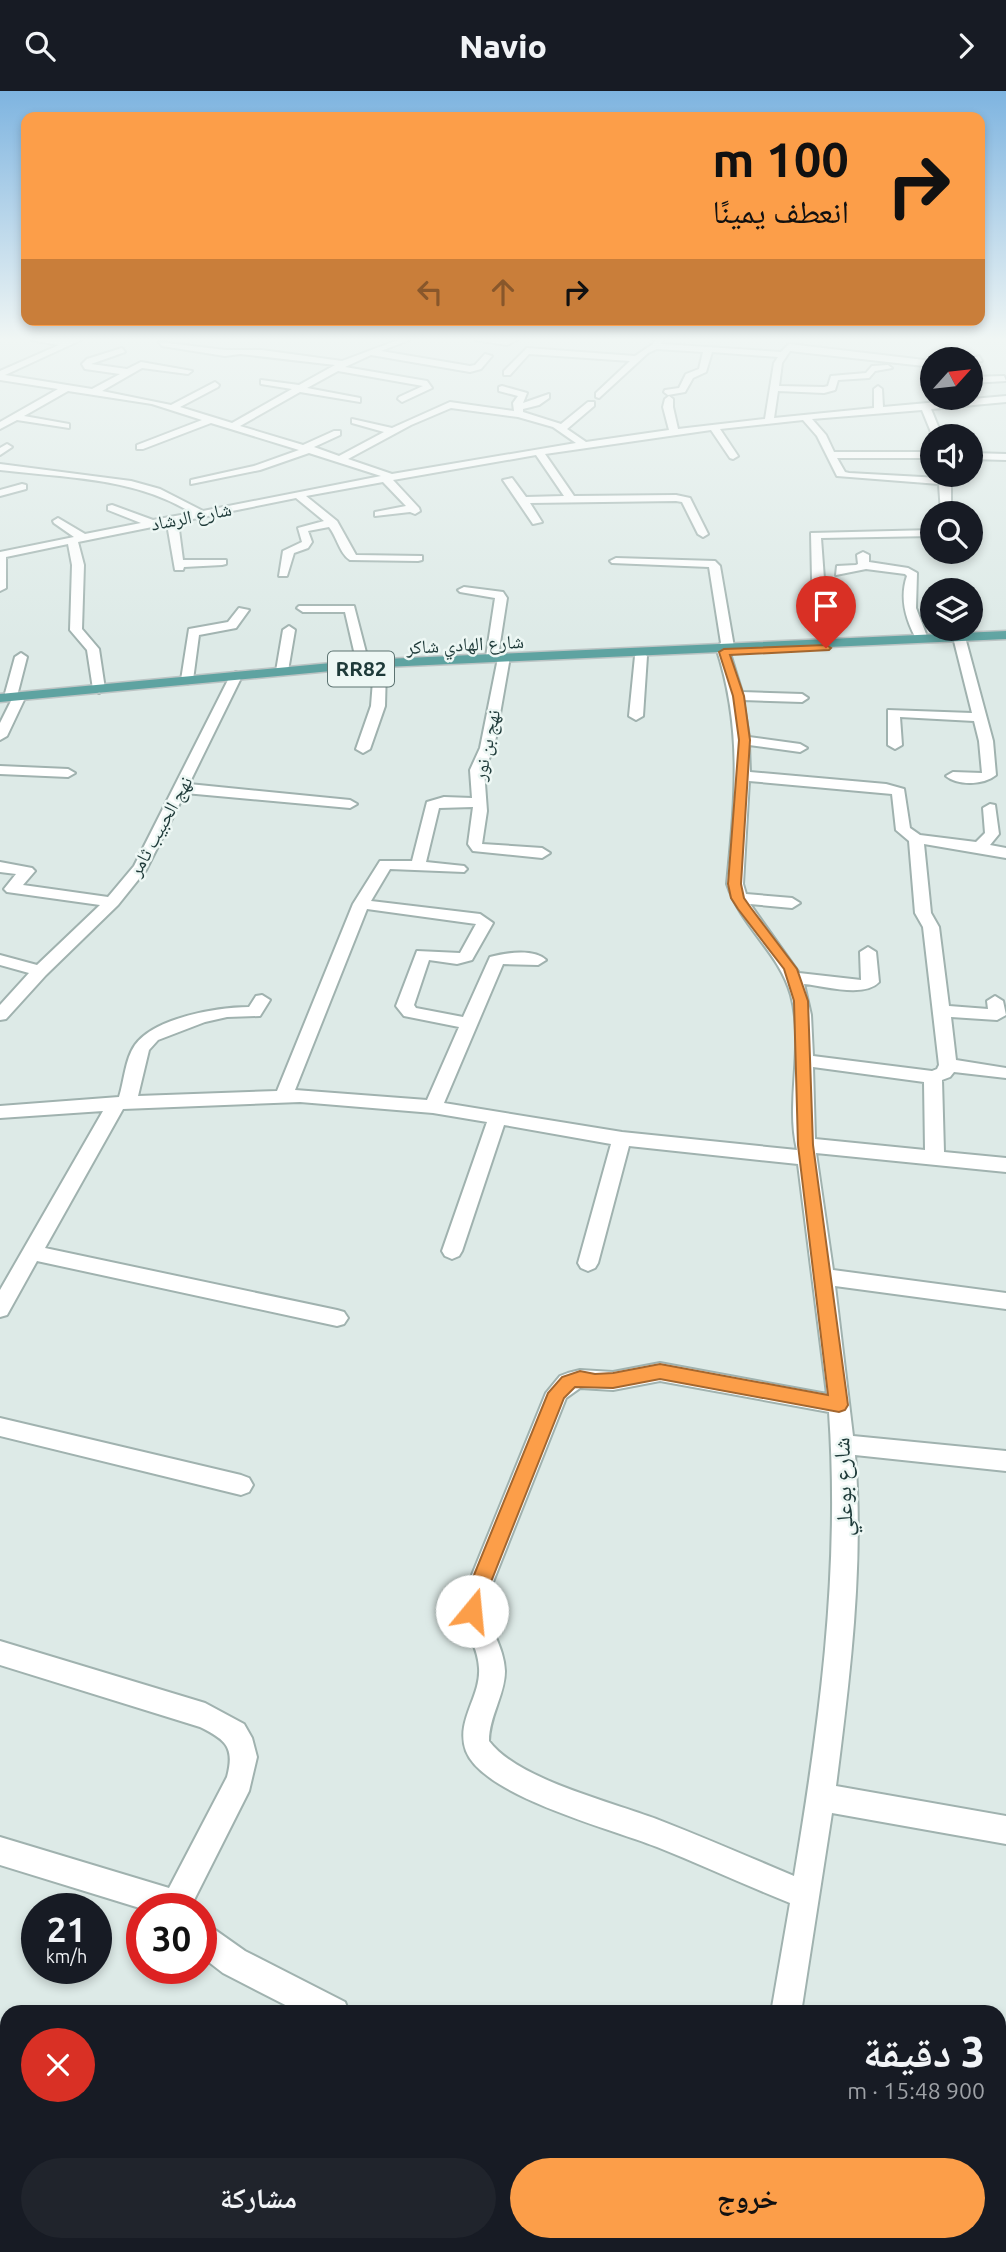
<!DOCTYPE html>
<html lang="ar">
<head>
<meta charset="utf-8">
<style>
	:root { --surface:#171b24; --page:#20242c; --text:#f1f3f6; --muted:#9ea1a6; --accent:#fc9e49 }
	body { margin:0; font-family:Ubuntu,"Noto Naskh Arabic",sans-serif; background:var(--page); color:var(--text); direction:rtl; height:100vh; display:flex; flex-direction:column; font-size:26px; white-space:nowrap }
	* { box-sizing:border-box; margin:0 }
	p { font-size:23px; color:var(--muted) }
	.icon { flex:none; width:38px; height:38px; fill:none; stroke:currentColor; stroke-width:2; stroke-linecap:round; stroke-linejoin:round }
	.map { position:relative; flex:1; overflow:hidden; direction:ltr }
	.details { position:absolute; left:0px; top:1914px; width:1006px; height:247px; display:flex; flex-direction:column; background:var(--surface); border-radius:21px 21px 0 0; box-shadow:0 4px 10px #0003; direction:rtl }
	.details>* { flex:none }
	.top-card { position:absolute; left:21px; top:21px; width:964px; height:214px; border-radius:14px; box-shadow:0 4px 10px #0003; direction:rtl; background:#fc9e49; color:#111; overflow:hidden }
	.needle { width:46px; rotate:63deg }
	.fabs { position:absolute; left:920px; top:256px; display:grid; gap:14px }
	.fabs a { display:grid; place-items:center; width:63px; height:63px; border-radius:50%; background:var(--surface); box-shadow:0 4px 10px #0003; font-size:35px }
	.speed { position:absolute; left:21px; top:1802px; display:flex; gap:14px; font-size:35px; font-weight:700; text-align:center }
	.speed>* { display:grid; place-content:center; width:91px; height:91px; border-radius:50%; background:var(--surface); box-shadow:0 4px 10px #0003; line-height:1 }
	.speed small { font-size:18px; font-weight:400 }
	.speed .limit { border:10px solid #d22; background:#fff; color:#111 }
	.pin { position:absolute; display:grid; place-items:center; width:60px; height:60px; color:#fff; margin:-72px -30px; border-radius:50% 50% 50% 0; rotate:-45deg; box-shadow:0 0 7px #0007 }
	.pin .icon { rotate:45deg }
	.me { position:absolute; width:77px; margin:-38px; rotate:17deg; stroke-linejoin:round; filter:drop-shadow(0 0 5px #0008) }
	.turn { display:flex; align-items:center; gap:24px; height:147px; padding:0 21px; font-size:32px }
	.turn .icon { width:91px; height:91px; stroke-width:2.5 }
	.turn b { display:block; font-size:49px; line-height:60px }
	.lanes { display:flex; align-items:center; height:66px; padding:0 21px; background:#0003; justify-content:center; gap:35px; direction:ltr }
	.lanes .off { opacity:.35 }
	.round { display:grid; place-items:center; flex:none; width:74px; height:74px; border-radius:37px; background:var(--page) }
	.summary { display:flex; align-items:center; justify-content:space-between; height:119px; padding:0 21px }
	h1 { font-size:42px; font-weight:800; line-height:52px }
	.cta { display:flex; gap:14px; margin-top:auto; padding:14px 21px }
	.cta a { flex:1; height:80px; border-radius:42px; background:var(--accent); color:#111; font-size:28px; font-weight:800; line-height:80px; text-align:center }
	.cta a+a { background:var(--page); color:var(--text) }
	header { display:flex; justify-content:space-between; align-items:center; height:91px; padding:0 21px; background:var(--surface); font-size:32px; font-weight:800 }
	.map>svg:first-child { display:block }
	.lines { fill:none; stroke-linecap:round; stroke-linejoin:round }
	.minor-casing { stroke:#a0b2af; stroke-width:4 }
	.major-casing { stroke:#bcc4c4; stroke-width:3 }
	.minor { fill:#fff; fill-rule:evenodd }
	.major { fill:#5ea3a1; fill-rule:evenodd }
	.route { fill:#fc9e49; stroke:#a4672f; stroke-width:2 }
	.labels { text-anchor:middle; stroke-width:5; stroke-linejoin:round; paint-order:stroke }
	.far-street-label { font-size:19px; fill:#1e3a39; stroke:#edf7f4 }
	.shield { fill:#edf7f4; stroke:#5c7371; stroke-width:2 }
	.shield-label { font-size:21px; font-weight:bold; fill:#1e3a39 }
	.street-label { font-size:23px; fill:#1e3a39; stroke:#edf7f4 }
</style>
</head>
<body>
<header><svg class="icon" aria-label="forward" viewBox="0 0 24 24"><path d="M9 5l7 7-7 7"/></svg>Navio<svg class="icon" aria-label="search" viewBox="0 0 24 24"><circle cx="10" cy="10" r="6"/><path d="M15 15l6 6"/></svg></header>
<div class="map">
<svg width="1006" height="2161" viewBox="0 0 1006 2161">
	<rect width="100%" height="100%" fill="#ddeae7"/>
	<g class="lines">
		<defs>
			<path id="minor" d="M31,249H81L5,284L92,298L120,283L85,278L82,273L87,268L122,257L125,261L91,273L127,278L141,271L192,280L188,283L142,277L102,300L171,314L215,291L219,294L218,296L180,316L232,332L292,298L261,293V289L299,294L335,274L240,263L225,265L162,255L159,251L225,259H262L342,270L398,249H409L381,260L470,275L475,274L485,263L492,265L481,278L470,281L371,264L345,276L427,290L432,297L402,311L398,308L399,306L423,295L338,280L307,297L360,307V311L300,301L240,335L303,354L334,340H340V344L314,356L339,365L384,341L352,332V328L392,337L450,311L514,320L513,312L518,305L499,300V296L502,295L527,302L523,312L549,303V307L539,314L523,318V321L561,333L588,311H594V315L567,338L586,351L669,339L663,316L665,308L669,305L673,308V316L678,338L765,328L774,272L778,266L712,261L706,281L693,287L685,301L668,304L664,301L665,299L679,297L686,283L699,278L703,261L657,258L648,262L599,307L596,306V302L630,270L529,263L510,284H504V280L527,257L635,265L653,253L655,249H663L661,253L781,261L789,253L933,270V276L790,260L782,272L779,295L824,296L828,295L831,285L866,282L872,275L888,274L892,277L875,280L869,287L838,289L835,299L824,302L778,300L774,327L874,317V298L878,295L882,298L883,316L1006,305V311L931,318L942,345L933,346L922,319L812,328L826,344L834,361H933V367H837L845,381L849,382L940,387L941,383H951V422H941L939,393L837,385L817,345L803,329L720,338L738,365L733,368L730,367L711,339L545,363L574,405L676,404L690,407L708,443L703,446L698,443L682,411L676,410L530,412L542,431L533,433L503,389L512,387L526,406L564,405L536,364L393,389L419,417L420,420L415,423L410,421L375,425V421L406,415L383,391L306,405L337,430L356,464L422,465V469L418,470L350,469C340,463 337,446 329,436L308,440L312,451L308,457L294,462L287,485H279L283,460L302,451L298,437L324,430L296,407L178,431L183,469H226V473L222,474L184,476L183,479H175L167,433L78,451L84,474L82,538L99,558L105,598L99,602L93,598L87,559L70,539L72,474L68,453L6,466V497L0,500V461L74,446L54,432L53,430L58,427L85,443L141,432L108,419V415L112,414L153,429L192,422C135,386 65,387 0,379V373L131,390L160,398L203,420L381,385L309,362L260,379L191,393V389L254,375L299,359L211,332L143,358H137V354L202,329L152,313L68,300L24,325L69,333V337L17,329L0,338V331L58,298L0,289V280L59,254ZM451,317L518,326L553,336L576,352L392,383L348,368L411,334Z
				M475,249H517L507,254Z
				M979,265L982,270L971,272L970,268Z
				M1004,285L1006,290L971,292V286Z
				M7,353L12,356L0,364V357Z
				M971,362L1006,363V369L971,368Z
				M22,393L26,394V398L0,405V399Z
				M933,439V445L821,447L824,488L834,552L824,555L812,488L811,442Z
				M863,461L869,464V471L908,477L917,482L916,517L928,548L926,551H918C906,530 899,508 907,485L905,483L866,478L836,484L837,475L856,474L858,473L857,464Z
				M616,467L715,470L720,475L734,556L729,559L742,601L802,603L808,607L802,611L743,609L749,646L800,653L807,657L800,661L749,654L750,681L886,693L904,698L910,737L920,744L976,751L985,742L983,717L990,713L995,714L999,743L990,754L1006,757V767L924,753L931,822L939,836L949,915L988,918L987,910L995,905L1003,910L1006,924L997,929L951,926L956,969L1006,977V987L954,981L950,986L942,989L944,1061L1006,1067V1081L816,1062L833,1179L1006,1202V1218L835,1195L853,1345L1006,1360V1380L855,1364C864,1474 850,1586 836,1695L1006,1725V1753L832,1722L801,1922H771L790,1812C745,1794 702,1774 657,1756C612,1738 483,1705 466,1660C455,1630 481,1606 479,1577C478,1551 460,1536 463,1506L546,1302L560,1285L568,1282L580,1279L613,1281L660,1272L827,1303L798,1073L629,1055L598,1172L595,1177L588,1180L581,1177L578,1172L611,1053L504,1034L462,1160L459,1165L452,1168L445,1165L442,1160L487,1031L433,1022L300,1011L123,1018L45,1157L337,1219L344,1221L348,1227L344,1233L337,1235L37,1170L7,1224L0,1226V1199L103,1020L0,1027V1015L119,1006C124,991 125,968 135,954C154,927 217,916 249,916L256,905L262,904L270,909L260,925L227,926L205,931L158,949L149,959L138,1005L277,1000L353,813L380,770H412L427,711L444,706L472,707L470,679L480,657L498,567L492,570L486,566L495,507L460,501L458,499L464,496L503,501L507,507L498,565L504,562L510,566L494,657L484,679L487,720L482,753L542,757L550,762L542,767L473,760L468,753L473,716L439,717L426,771L464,775L467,778L464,781L390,778L371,810L480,823L493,832L472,869L457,873L429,869L414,914L416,917L463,926L490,866C505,862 534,857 546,869L538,874L503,873L444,1012L622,1041L797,1059C785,1009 805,955 791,904C779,861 741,836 727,793C735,709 743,638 716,556L721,552L709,476L612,472L610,470ZM749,690L892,703L896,739L909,750L915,822L923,836L939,974L937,978L932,980L813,965L811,924L804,893C825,895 864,907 879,891L876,861L868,856L860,861L861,889L799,882L750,813L792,817L800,812L792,807L746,803L743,793ZM367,818L476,833L460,862L417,860L396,915L404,925L459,936L427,1009L295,999ZM813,976L924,991L925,1059L815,1048ZM660,1290L829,1321C840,1480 820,1629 794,1785C749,1766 705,1747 659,1729C613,1711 518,1689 489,1650C489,1625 505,1604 505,1580C504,1552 485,1536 487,1506L566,1307L580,1297L613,1299Z
				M299,515H354L369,573L367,576H359L357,573L345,521H303L297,517Z
				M239,517L249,519L236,537L199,544L193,589L187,593L183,592L181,589L189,538L228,531Z
				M289,535L295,539L288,580L282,584L276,580L283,539Z
				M959,542L965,546L993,650L996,684C984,694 958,695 946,685L953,681L982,682L979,650L974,630L900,626L902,654L895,658L888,654V619L972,622L953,546Z
				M641,561L647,565L643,625L636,629L629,625L635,565Z
				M21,562L27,566L17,605L24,609L7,645L0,649V632L11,610L4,606L15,566Z
				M380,573L386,577L385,615L370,658L363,662L356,658L371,615L374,577Z
				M236,581L242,585L189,693L350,709L357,713L350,717L185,702L146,779L118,814L46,884L6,928L0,929V914L29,882L0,874V864L37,874L100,814L7,801L4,798L16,783L0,781V771L32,777L35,780L23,794L108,806L134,775L230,585Z
				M0,675L68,678L75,682L68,686L0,683Z
				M0,1327L241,1384L249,1387L253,1394L249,1401L241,1404L0,1345Z
				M0,1550L205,1612L244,1633L252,1647L257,1666L249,1700L192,1813L193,1818H143L0,1774V1746L169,1797L227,1686C235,1656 226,1649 200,1636L0,1574Z
				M201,1831L211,1836L245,1860L345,1911L349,1922H301L223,1882L201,1865Z
				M733,2154H767L766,2161H732Z
				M832,2154H878L881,2161H835Z"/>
			<path id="major" d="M1006,540V548L363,577L0,611V603L363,569Z"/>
		</defs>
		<use href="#minor" class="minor-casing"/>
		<use href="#major" class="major-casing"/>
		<use href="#minor" class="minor"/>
		<use href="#major" class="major"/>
	</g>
	<linearGradient id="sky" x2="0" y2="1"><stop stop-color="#7eb4e0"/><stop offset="0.45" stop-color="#f0f6f4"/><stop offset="1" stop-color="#f0f6f4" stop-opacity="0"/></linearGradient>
	<rect width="1006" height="551" fill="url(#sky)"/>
	<path class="route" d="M826,554L831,557L829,559L730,564L744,605L750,649L741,793L744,807L751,817L797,878L808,910L813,1054L848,1314L845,1319L839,1321L660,1288L613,1297L575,1296L564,1307L485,1506L480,1526L472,1529L465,1526L462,1520L465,1506L548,1302L562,1286L580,1280L595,1283L613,1282L660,1273L828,1304L798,1054L794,910L784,878L738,818L731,807L728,793L739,649L733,605L719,561L724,558Z"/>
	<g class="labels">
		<g class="far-street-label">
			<text transform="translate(191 425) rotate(-11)" y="7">شارع الرشاد</text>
			<text transform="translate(465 553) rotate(-3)" y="7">شارع الهادي شاكر</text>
			<text transform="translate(486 654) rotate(-78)" y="7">نهج بن نور</text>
			<text transform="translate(160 735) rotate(-61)" y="7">نهج الحبيب ثامر</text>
		</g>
		<rect class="shield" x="328" y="560.5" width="66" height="35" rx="5"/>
		<g class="shield-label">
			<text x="361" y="585">RR82</text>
		</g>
		<g class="street-label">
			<text transform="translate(843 1396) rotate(-92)" y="8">شارع بوعلي</text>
		</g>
	</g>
</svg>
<div class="fabs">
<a><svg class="needle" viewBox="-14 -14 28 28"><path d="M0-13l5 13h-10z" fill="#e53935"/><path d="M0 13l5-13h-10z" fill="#9ea1a6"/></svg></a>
<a><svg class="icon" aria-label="sound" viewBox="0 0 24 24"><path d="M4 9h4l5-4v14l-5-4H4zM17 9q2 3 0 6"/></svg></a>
<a><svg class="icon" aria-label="search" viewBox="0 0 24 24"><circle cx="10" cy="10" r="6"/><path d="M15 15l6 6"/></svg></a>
<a><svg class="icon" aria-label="layers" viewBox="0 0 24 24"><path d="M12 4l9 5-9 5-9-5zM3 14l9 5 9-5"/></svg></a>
</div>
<div class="speed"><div>21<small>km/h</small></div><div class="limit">30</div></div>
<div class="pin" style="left:826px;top:557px;background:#d93025"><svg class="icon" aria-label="arrive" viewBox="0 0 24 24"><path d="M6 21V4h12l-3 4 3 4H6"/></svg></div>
<svg class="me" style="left:472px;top:1520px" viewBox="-20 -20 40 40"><circle r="19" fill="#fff"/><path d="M0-13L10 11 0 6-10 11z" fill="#fc9e49"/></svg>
<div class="top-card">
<div class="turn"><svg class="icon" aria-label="right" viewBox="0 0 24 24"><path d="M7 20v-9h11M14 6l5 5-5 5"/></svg><div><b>100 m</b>انعطف يمينًا</div></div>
<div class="lanes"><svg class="icon off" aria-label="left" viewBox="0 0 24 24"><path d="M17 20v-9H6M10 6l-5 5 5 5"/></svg><svg class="icon off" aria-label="ahead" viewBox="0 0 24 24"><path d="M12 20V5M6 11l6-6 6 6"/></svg><svg class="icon" aria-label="right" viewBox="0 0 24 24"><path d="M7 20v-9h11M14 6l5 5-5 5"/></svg></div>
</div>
<section class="details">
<div class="summary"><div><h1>3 دقيقة</h1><p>900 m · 15:48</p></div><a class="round" style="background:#d93025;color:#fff"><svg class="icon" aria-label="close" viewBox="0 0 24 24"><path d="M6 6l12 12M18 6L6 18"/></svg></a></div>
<div class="cta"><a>خروج</a><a>مشاركة</a></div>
</section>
</div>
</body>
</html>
